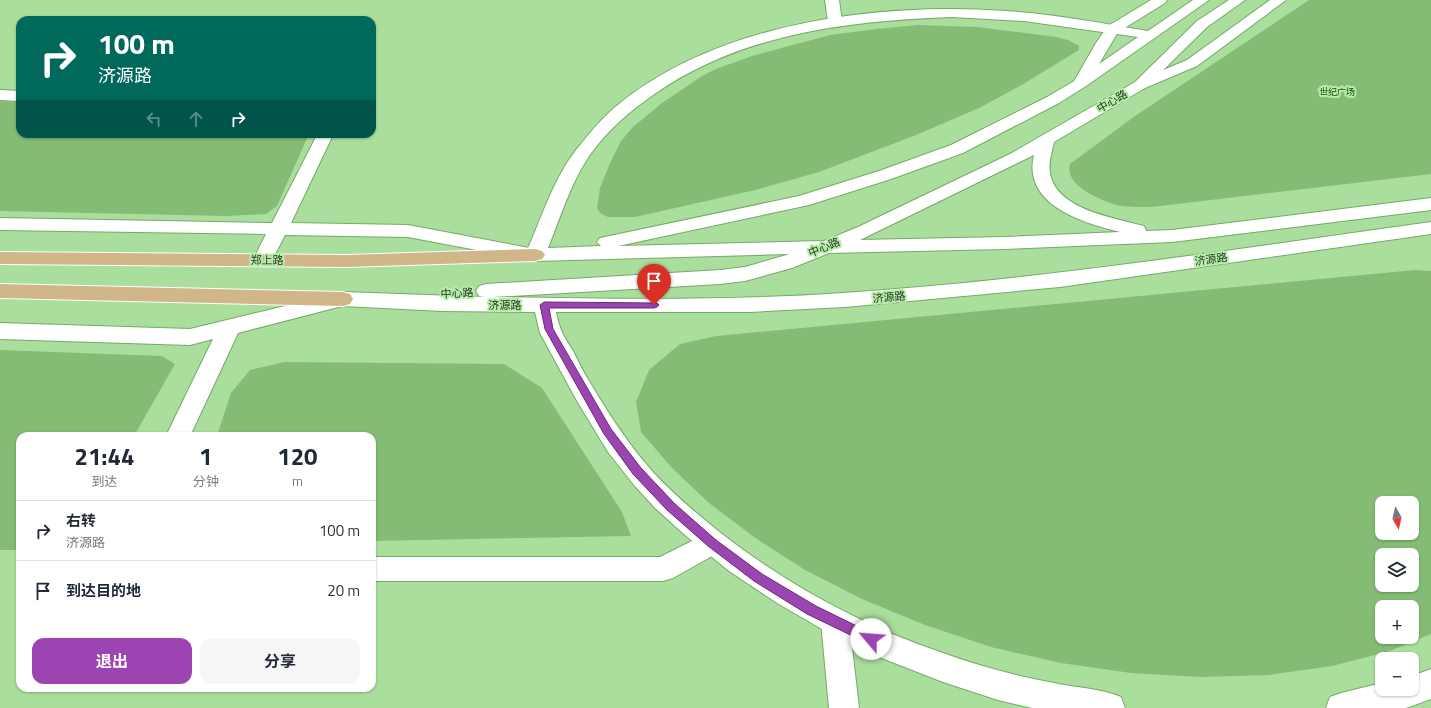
<!DOCTYPE html>
<html lang="zh">
<head>
<meta charset="utf-8">
<style>
	:root { --surface:#fff; --page:#f6f6f7; --text:#1f2937; --muted:#747a83; --line:#e0e1e3; --accent:#9c45b2 }
	body { margin:0; font-family:"Titillium Web","Noto Sans SC",sans-serif; background:var(--page); color:var(--text); height:100vh; display:flex; flex-direction:column; font-size:15px; white-space:nowrap }
	* { box-sizing:border-box; margin:0 }
	p { font-size:13px; color:var(--muted) }
	.icon { flex:none; width:22px; height:22px; fill:none; stroke:currentColor; stroke-width:2; stroke-linecap:round; stroke-linejoin:round }
	.map { position:relative; flex:1; overflow:hidden }
	.sheet { position:absolute; left:16px; top:432px; width:360px; height:260px; display:flex; flex-direction:column; background:var(--surface); border-radius:12px; box-shadow:0 1px 3px #0004 }
	.sheet>* { flex:none }
	.top-card { position:absolute; left:16px; top:16px; width:360px; height:122px; border-radius:12px; box-shadow:0 1px 3px #0004; background:#00695c; color:#fff; overflow:hidden }
	.needle { width:26px; rotate:172deg }
	.buttons { position:absolute; left:1375px; top:496px; display:grid; gap:8px }
	.buttons a { display:grid; place-items:center; width:44px; height:44px; border-radius:8px; background:var(--surface); box-shadow:0 1px 3px #0004; font-size:20px }
	.pin { position:absolute; display:grid; place-items:center; width:34px; height:34px; color:#fff; margin:-41px -17px; border-radius:50% 50% 50% 0; rotate:-45deg; box-shadow:0 0 4px #0007 }
	.pin .icon { rotate:45deg }
	.me { position:absolute; width:44px; margin:-22px; rotate:297deg; stroke-linejoin:round; filter:drop-shadow(0 0 3px #0008) }
	.turn { display:flex; align-items:center; gap:14px; height:84px; padding:0 16px; font-size:18px }
	.turn .icon { width:52px; height:52px; stroke-width:2.5 }
	.turn b { display:block; font-size:28px; line-height:34px }
	.lanes { display:flex; align-items:center; height:38px; padding:0 16px; background:#0003; justify-content:center; gap:20px; direction:ltr }
	.lanes .off { opacity:.35 }
	.eta { display:flex; justify-content:space-evenly; align-items:center; height:68px; text-align:center }
	.eta b { font-size:24px; font-weight:700; line-height:28px }
	.action { display:flex; gap:8px; margin-top:auto; padding:8px 16px }
	.action a { flex:1; height:46px; border-radius:12px; background:var(--accent); color:#fff; font-size:16px; font-weight:700; line-height:46px; text-align:center }
	.action a+a { background:var(--page); color:var(--text) }
	ul { padding:0; list-style:none }
	li { display:flex; align-items:center; gap:12px; height:60px; padding:0 16px; border-top:1px solid var(--line) }
	li div { flex:1 }
	li b { display:block; font-size:15px }
	li em { font-style:normal }
	.map>svg:first-child { display:block }
	.green { fill:#84bc75; fill-rule:evenodd }
	.lines { fill:none; stroke-linecap:round; stroke-linejoin:round }
	.street-casing { stroke:#77a86a; stroke-width:2 }
	.secondary-casing { stroke:#77a86a; stroke-width:2 }
	.primary-casing { stroke:#fff; stroke-width:2 }
	.street { fill:#fff; fill-rule:evenodd }
	.secondary { fill:#fff; fill-rule:evenodd }
	.primary { fill:#d0b688; fill-rule:evenodd }
	.route { fill:#9c45b2; stroke:#652d74 }
	.labels { text-anchor:middle; stroke-width:4; stroke-linejoin:round; paint-order:stroke }
	.far-park-label { font-size:9px; fill:#184c04; stroke:#b7eba9 }
	.street-label { font-size:11px; fill:#22371d; stroke:#b7eba9 }
</style>
</head>
<body>
<div class="map">
<svg width="1431" height="708" viewBox="0 0 1431 708">
	<rect width="100%" height="100%" fill="#aade9c"/>
	<path class="green" d="M1309,0H1431V174L1152,207C1142,207 1131,207 1121,206C1104,202 1063,186 1070,164L1135,116Z
		M918,25L978,27L1056,37L1068,40L1079,46V50L1020,86L979,108L916,135L819,172L755,190L635,217H608L600,213L597,208L600,188L610,163L621,141L633,127L662,103L702,76L716,69L752,56L830,35L877,29Z
		M0,101L20,102V134H307L308,136L277,206L266,214L226,216L0,211Z
		M1415,270L1431,271V634L1390,651L1332,666L1269,675L1201,677L1131,673L1061,663L991,647L925,625L862,599L805,570L754,537L709,503L672,468L641,432L636,402L649,370L680,344L716,336ZM1382,503H1412V533H1382ZM1382,555H1412V585H1382ZM1382,607H1412V637H1382Z
		M0,350L162,356L175,364L134,436H20V550H0Z
		M284,362L504,364L542,388L622,512L631,536L372,541V436H217L231,393L250,370Z"/>
	<g class="lines">
		<defs>
			<path id="street" d="M825,0H839L842,21L840,24L835,25L830,24L828,21Z
				M1151,0H1167L1165,3L1118,32L1086,86L1081,88L1076,86L1073,83L1096,43L1108,26Z
				M1270,0H1286L1197,66L1145,88L1140,90L1135,88L1132,85L1135,82L1187,60Z
				M0,90L20,91V101L0,100Z
				M315,134H331V139L291,223L408,225L535,249L542,251L545,255L542,259L535,261L408,237L285,235L270,264L263,266L256,264L253,260L266,234L0,230V218L272,223L315,139Z
				M343,292L350,294L353,299L350,304L238,333L190,436H166L213,339L190,345L0,339V323L190,329Z
				M712,531L721,535L725,543L721,551L673,578L663,581H372V557H660Z
				M835,608L845,612L849,621L859,708H829L821,621L825,612Z"/>
			<path id="secondary" d="M1193,0H1209L1086,86L1059,103L963,153L891,179L809,205L618,246L824,241L858,227L1010,154L1135,82L1197,21L1229,0H1245L1207,27L1145,88L1054,142C1052,152 1048,162 1050,173C1056,210 1115,218 1144,226L1146,231L1172,230L1431,198V210L1172,242L1004,249L829,253L792,268L745,281L720,284L493,297C610,299 727,301 843,293C1040,280 1236,249 1431,222V234L1060,287L845,307L749,312H556C559,329 564,337 573,351C579,363 585,375 592,386C610,416 629,445 652,471C673,494 697,514 722,534C788,585 863,626 943,653C979,666 1016,676 1054,683C1076,688 1100,688 1121,697L1125,708H1032L998,700L943,682L879,657L827,632L777,603L729,571L685,535L655,508L634,485L608,452L577,401L540,333L535,312L442,311L343,306L336,304L333,299L336,294L343,292L484,297L479,296L476,291L479,286L486,284L720,270L745,267L790,254L535,261L528,259L525,255C542,218 554,175 581,144C592,130 605,115 619,104C720,22 880,2 1006,11C1054,14 1101,23 1148,31ZM952,17L1024,21L1138,37L1076,80L1047,97L951,145L879,171L799,196L600,238L597,242L601,246L548,248C561,216 571,181 592,152C608,130 630,111 653,95C741,33 848,21 952,17ZM1034,155C1022,205 1083,223 1120,232L1004,237L860,240Z
				M1431,669V699L1406,708H1326L1330,697L1341,693L1382,683V689H1412V676Z"/>
			<path id="primary" d="M535,249L542,251L545,255L542,259L535,261L347,267L0,264V252L347,255Z
				M0,284L343,292L350,294L353,299L350,304L343,306L0,298Z"/>
		</defs>
		<use href="#street" class="street-casing"/>
		<use href="#secondary" class="secondary-casing"/>
		<use href="#primary" class="primary-casing"/>
		<use href="#street" class="street"/>
		<use href="#secondary" class="secondary"/>
		<use href="#primary" class="primary"/>
	</g>
	<path class="route" d="M544,302L657,303L659,305L657,307L654,308H549L553,329L611,429L641,468L675,504L716,540L762,574L816,606L875,635L877,639L875,643L871,645L867,643L807,614L754,581L708,546L667,510L633,474L604,434L545,329L540,305Z"/>
	<g class="labels">
		<g class="far-park-label">
			<text x="1337" y="95">世纪广场</text>
		</g>
		<g class="street-label">
			<text transform="translate(1112 101) rotate(-30)" y="4">中心路</text>
			<text transform="translate(824 247) rotate(-22)" y="4">中心路</text>
			<text transform="translate(1211 259) rotate(-8)" y="4">济源路</text>
			<text x="267" y="264">郑上路</text>
			<text transform="translate(457 293) rotate(-3)" y="4">中心路</text>
			<text transform="translate(889 297) rotate(-5)" y="4">济源路</text>
			<text x="505" y="309">济源路</text>
		</g>
	</g>
</svg>
<div class="buttons">
<a><svg class="needle" viewBox="-14 -14 28 28"><path d="M0-13l5 13h-10z" fill="#e53935"/><path d="M0 13l5-13h-10z" fill="#747a83"/></svg></a>
<a><svg class="icon" aria-label="layers" viewBox="0 0 24 24"><path d="M12 4l9 5-9 5-9-5zM3 14l9 5 9-5"/></svg></a>
<a>+</a>
<a>−</a>
</div>
<div class="pin" style="left:654px;top:305px;background:#d93025"><svg class="icon" aria-label="arrive" viewBox="0 0 24 24"><path d="M6 21V4h12l-3 4 3 4H6"/></svg></div>
<svg class="me" style="left:871px;top:639px" viewBox="-20 -20 40 40"><circle r="19" fill="#fff"/><path d="M0-13L10 11 0 6-10 11z" fill="#9c45b2"/></svg>
<div class="top-card">
<div class="turn"><svg class="icon" aria-label="right" viewBox="0 0 24 24"><path d="M7 20v-9h11M14 6l5 5-5 5"/></svg><div><b>100 m</b>济源路</div></div>
<div class="lanes"><svg class="icon off" aria-label="left" viewBox="0 0 24 24"><path d="M17 20v-9H6M10 6l-5 5 5 5"/></svg><svg class="icon off" aria-label="ahead" viewBox="0 0 24 24"><path d="M12 20V5M6 11l6-6 6 6"/></svg><svg class="icon" aria-label="right" viewBox="0 0 24 24"><path d="M7 20v-9h11M14 6l5 5-5 5"/></svg></div>
</div>
<section class="sheet">
<div class="eta">
<div><b>21:44</b><p>到达</p></div>
<div><b>1</b><p>分钟</p></div>
<div><b>120</b><p>m</p></div>
</div>
<ul>
<li><svg class="icon" aria-label="right" viewBox="0 0 24 24"><path d="M7 20v-9h11M14 6l5 5-5 5"/></svg><div><b>右转</b><p>济源路</p></div><em>100 m</em></li>
<li><svg class="icon" aria-label="arrive" viewBox="0 0 24 24"><path d="M6 21V4h12l-3 4 3 4H6"/></svg><div><b>到达目的地</b></div><em>20 m</em></li>
</ul>
<div class="action"><a>退出</a><a>分享</a></div>
</section>
</div>
</body>
</html>
